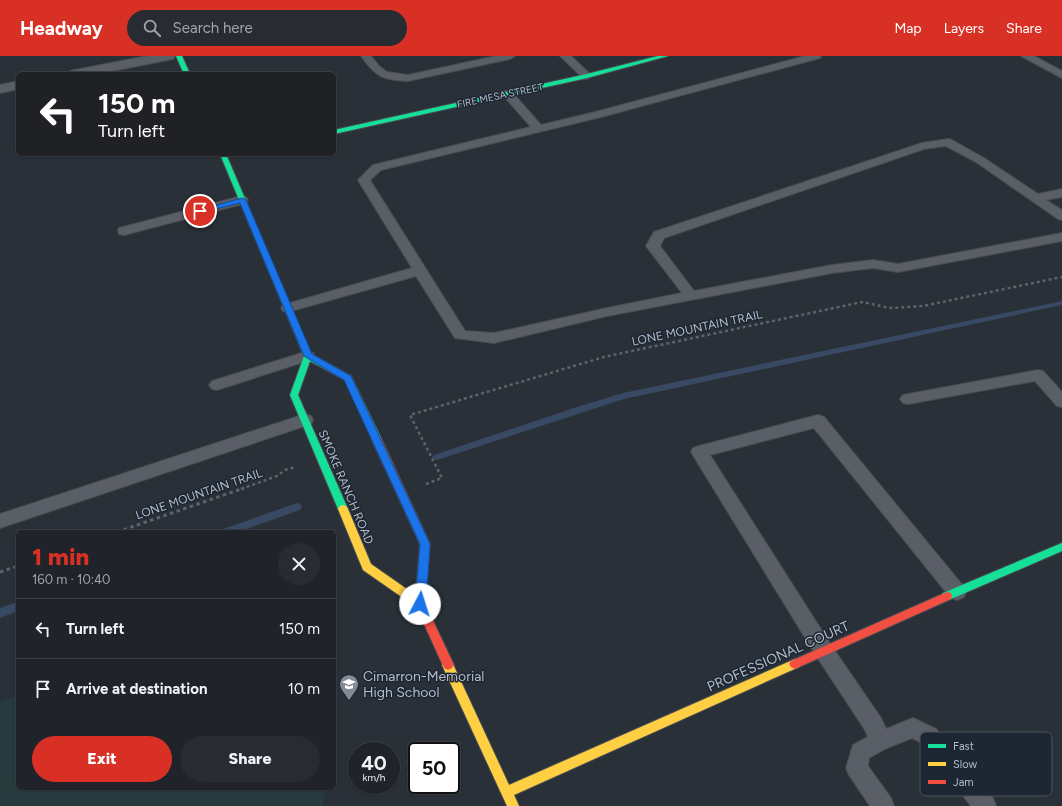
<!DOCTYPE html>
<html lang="en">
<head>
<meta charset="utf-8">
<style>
	:root { --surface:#20242a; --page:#282c32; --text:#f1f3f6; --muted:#a2a4a8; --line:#3d4147; --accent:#d93025 }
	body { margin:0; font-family:Figtree,sans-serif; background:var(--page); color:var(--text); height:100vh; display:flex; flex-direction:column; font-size:15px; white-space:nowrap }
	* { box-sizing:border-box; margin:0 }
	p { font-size:13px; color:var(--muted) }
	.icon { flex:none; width:22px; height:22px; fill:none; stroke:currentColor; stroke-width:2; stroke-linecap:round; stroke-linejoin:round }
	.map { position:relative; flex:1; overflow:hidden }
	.panel { position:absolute; left:16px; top:474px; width:320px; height:260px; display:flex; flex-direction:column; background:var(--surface); border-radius:6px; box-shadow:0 1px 3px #0004,0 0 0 1px var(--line) }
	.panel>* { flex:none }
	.hud { position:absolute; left:16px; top:16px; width:320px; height:84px; border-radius:6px; box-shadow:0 1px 3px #0004,0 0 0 1px var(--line); background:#202124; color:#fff; overflow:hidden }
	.speed { position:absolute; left:348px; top:686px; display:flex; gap:8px; font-size:20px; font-weight:700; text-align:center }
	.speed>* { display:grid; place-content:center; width:52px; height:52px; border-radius:50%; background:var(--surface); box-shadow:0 1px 3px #0004,0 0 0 1px var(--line); line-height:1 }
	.speed small { font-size:10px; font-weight:400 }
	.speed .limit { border:2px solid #111; border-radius:6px; background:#fff; color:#111 }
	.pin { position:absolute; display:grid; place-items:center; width:34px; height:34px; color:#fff; margin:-17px; border:2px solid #fff; border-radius:50%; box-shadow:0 1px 4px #0007 }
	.me { position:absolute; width:44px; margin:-22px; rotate:5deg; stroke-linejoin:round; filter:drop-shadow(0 0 3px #0008) }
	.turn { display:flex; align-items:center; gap:14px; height:84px; padding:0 16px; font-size:18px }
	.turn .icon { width:52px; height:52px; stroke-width:2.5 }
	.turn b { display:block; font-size:28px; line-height:34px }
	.round { display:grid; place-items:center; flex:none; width:42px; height:42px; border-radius:21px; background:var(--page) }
	.summary { display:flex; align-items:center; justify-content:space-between; height:68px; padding:0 16px }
	h1 { font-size:24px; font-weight:800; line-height:30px; color:var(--accent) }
	.button { display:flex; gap:8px; margin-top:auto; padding:8px 16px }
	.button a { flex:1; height:46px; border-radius:24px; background:var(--accent); color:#fff; font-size:16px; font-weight:800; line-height:46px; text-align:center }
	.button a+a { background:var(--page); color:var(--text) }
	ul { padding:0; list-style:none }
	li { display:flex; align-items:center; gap:12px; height:60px; padding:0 16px; border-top:1px solid var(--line) }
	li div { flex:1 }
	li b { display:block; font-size:15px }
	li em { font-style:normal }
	header { display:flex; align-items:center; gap:24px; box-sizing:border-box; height:56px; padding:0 20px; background:var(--accent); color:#fff }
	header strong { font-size:19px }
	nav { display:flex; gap:22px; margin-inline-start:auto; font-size:14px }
	.search { width:280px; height:36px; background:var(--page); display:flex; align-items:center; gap:10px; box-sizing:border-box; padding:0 14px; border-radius:22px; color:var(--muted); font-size:15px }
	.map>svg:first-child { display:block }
	.green { fill:#273a3e }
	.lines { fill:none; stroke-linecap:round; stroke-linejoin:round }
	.stream { fill:#384963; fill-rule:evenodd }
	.lane-casing { stroke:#484c53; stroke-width:2 }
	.street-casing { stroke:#484c53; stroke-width:2 }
	.fast-casing { stroke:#484c53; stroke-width:2 }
	.slow-casing { stroke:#484c53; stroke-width:2 }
	.jam-casing { stroke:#484c53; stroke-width:2 }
	.path-far1 { stroke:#5d636a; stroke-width:2.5; stroke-dasharray:3 3; stroke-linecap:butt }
	.path { stroke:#5d636a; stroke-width:3; stroke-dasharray:3.5 3.5; stroke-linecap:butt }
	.lane { fill:#5a5e66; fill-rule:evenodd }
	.street { fill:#5a5e66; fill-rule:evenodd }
	.fast { fill:#16e098; fill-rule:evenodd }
	.slow { fill:#ffcf43; fill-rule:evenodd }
	.jam { fill:#f24e42; fill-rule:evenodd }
	.route { fill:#1a73e8; stroke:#114b97 }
	.labels { text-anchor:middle; stroke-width:3; stroke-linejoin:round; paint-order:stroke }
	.far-street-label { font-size:10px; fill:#b4bcc9; stroke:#1d2633 }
	.street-label { font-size:12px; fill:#b4bcc9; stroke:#1d2633 }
	.near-street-label { font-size:14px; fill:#b4bcc9; stroke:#1d2633 }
	.near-poi-label { font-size:14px; fill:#b4bcc9; stroke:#1d2633; text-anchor:start }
	.key { fill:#1d2633; stroke:#4a5360; stroke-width:1 }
	.key-label { font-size:11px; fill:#b4bcc9 }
</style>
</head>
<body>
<header>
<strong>Headway</strong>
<div class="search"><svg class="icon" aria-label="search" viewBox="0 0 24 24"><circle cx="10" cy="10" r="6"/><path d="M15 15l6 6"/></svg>Search here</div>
<nav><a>Map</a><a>Layers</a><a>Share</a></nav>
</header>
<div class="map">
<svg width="1062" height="750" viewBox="0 0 1062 750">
	<rect width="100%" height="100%" fill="#2a3038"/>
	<path class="green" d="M18,639V732H325L323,750H0V646Z"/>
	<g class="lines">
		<path class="stream" d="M1062,245V249L624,343L437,404L434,403L432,401L434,399L577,351L623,337Z
			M297,447L300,448L302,451L300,454L238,476H222L223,473Z
			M18,546V555L0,562V552Z"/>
		<defs>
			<path id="lane" d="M361,0H371L379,10L387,16L408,19L496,0H515L510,3L408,25C383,24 376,21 361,0Z
				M560,0H571L592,20L587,23L583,22Z
				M805,0H821L820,2L601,61L381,114L370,124L465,275L494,277L607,252L682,237L646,190L654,176L922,87L948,83L952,84L984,102L1038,138L1062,133V141L1046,144L1062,154V164L1058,163L976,106L946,90L924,93L664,182L660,190L694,235L832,209L873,204L898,208L1062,177V185L898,216L873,212L832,217L607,260L494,287L455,282L416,220L288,256L283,255L281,252L283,249L412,212L358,124L373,109L531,71L503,39L502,37L503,35H511L541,69L595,56Z
				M1021,0H1034L1062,15V22Z
				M242,140L246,141L248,144L246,147L124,179L119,178L118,175L119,172Z
				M308,295L313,297L315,300L313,303L217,334L212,333L209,329L212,325Z
				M1038,314L1043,315L1062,336V351L1057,350L1035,325L908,348L903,347L900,343L903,339L908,338Z
				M305,358L311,360L313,364L311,368L0,472V458Z
				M818,359L824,361L964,531L966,536L964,541L957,544L950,541L814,372L710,399L831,589L881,662L886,673L913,662L936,673L993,742L996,750H971L922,687L912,682L887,692L869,702L868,710L891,742L894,750H870L849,719L846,712L853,689L868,681L865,674L817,601L691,396L693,392L699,390Z"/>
			<path id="street" d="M147,0H175L173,3L168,4L97,18H68L70,15L75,14Z
				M18,25V33L0,37V29Z"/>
			<path id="fast" d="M176,0H182L190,18H184Z
				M658,0H668L587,22L334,78V74L587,18Z
				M220,98H226L311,298L351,320L381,382L379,384H373L345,324L310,305L298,339L348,453L346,456H340L338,453L290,339L304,300Z
				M1062,487V495L951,543L947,544L943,543L942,540L943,537Z"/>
			<path id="slow" d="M343,449L346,450L348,453L371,508L424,545L425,548L424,551L420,552L416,551L363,514L338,453L340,450Z
				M795,603L799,605L801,608L799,611L514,739L519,750H507L442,609L444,606L448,604L452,606L509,729Z"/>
			<path id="jam" d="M376,379L381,382L430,488L425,548L454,609L452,612L448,614L444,612L415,548L420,488L371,382Z
				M947,536L951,537L952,540L951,543L799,611L795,613L791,611L789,608L791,605Z"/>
		</defs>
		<use href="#lane" class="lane-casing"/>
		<use href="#street" class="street-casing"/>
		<use href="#fast" class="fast-casing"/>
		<use href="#slow" class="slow-casing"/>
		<use href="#jam" class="jam-casing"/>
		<path class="path-far1" d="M426,428L442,422L410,359L604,301L862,246L890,252L923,250L1062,221
			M241,433L277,420L285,414L295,411"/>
		<path class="path" d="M117,476L244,432
			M0,516L18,510"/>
		<use href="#lane" class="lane"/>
		<use href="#street" class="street"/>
		<use href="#fast" class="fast"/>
		<use href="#slow" class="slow"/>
		<use href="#jam" class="jam"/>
	</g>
	<path class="route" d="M242,142L246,144L312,298L351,320L430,488L426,548L424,551L420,552L417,551L415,548L420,488L344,324L304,300L240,147L200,157L196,155Z"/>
	<defs>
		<symbol id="school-pin" viewBox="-11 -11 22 30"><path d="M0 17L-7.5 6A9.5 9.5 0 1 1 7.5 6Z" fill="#848b96" stroke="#1d2633"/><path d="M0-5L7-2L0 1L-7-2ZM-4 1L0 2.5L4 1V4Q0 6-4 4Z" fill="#fff"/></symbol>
	</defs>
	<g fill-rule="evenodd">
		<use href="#school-pin" x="338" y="617" width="22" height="30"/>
	</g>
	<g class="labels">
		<g class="far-street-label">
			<text transform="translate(500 39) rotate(-12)" y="4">FIRE MESA STREET</text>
		</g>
		<g class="street-label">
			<text transform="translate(697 272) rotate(-12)" y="4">LONE MOUNTAIN TRAIL</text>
			<text transform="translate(346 431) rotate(67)" y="4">SMOKE RANCH ROAD</text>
			<text transform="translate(199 438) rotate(-19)" y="4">LONE MOUNTAIN TRAIL</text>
		</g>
		<g class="near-street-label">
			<text transform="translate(778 600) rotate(-24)" y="5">PROFESSIONAL COURT</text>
		</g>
		<g class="near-poi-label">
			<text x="363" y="625">Cimarron-Memorial<tspan x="363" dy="16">High School</tspan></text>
		</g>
	</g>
	<rect x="920" y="676" width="132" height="64" rx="6" class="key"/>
	<rect x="928" y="688" width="18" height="4" fill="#16e098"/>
	<rect x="928" y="706" width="18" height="4" fill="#ffcf43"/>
	<rect x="928" y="724" width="18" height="4" fill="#f24e42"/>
	<g class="key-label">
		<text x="953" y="694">Fast</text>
		<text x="953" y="712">Slow</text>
		<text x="953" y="730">Jam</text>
	</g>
</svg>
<div class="speed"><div>40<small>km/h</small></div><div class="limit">50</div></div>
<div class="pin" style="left:200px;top:155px;background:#d93025"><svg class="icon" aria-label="arrive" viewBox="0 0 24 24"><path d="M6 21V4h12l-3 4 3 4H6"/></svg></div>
<svg class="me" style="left:420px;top:548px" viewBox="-20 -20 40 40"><circle r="19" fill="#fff"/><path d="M0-13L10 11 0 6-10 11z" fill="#1a73e8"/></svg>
<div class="hud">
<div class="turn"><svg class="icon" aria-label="left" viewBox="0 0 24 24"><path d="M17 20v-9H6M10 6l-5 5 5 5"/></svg><div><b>150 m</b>Turn left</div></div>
</div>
<section class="panel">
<div class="summary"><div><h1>1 min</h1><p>160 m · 10:40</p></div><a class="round"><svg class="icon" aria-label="close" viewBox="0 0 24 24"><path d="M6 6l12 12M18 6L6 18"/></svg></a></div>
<ul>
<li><svg class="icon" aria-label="left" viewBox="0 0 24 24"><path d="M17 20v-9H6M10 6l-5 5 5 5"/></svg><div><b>Turn left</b></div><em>150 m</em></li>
<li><svg class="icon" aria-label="arrive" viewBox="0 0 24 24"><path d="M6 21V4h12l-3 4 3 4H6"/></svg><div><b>Arrive at destination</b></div><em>10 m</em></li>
</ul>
<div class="button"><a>Exit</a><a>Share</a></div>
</section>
</div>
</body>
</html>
